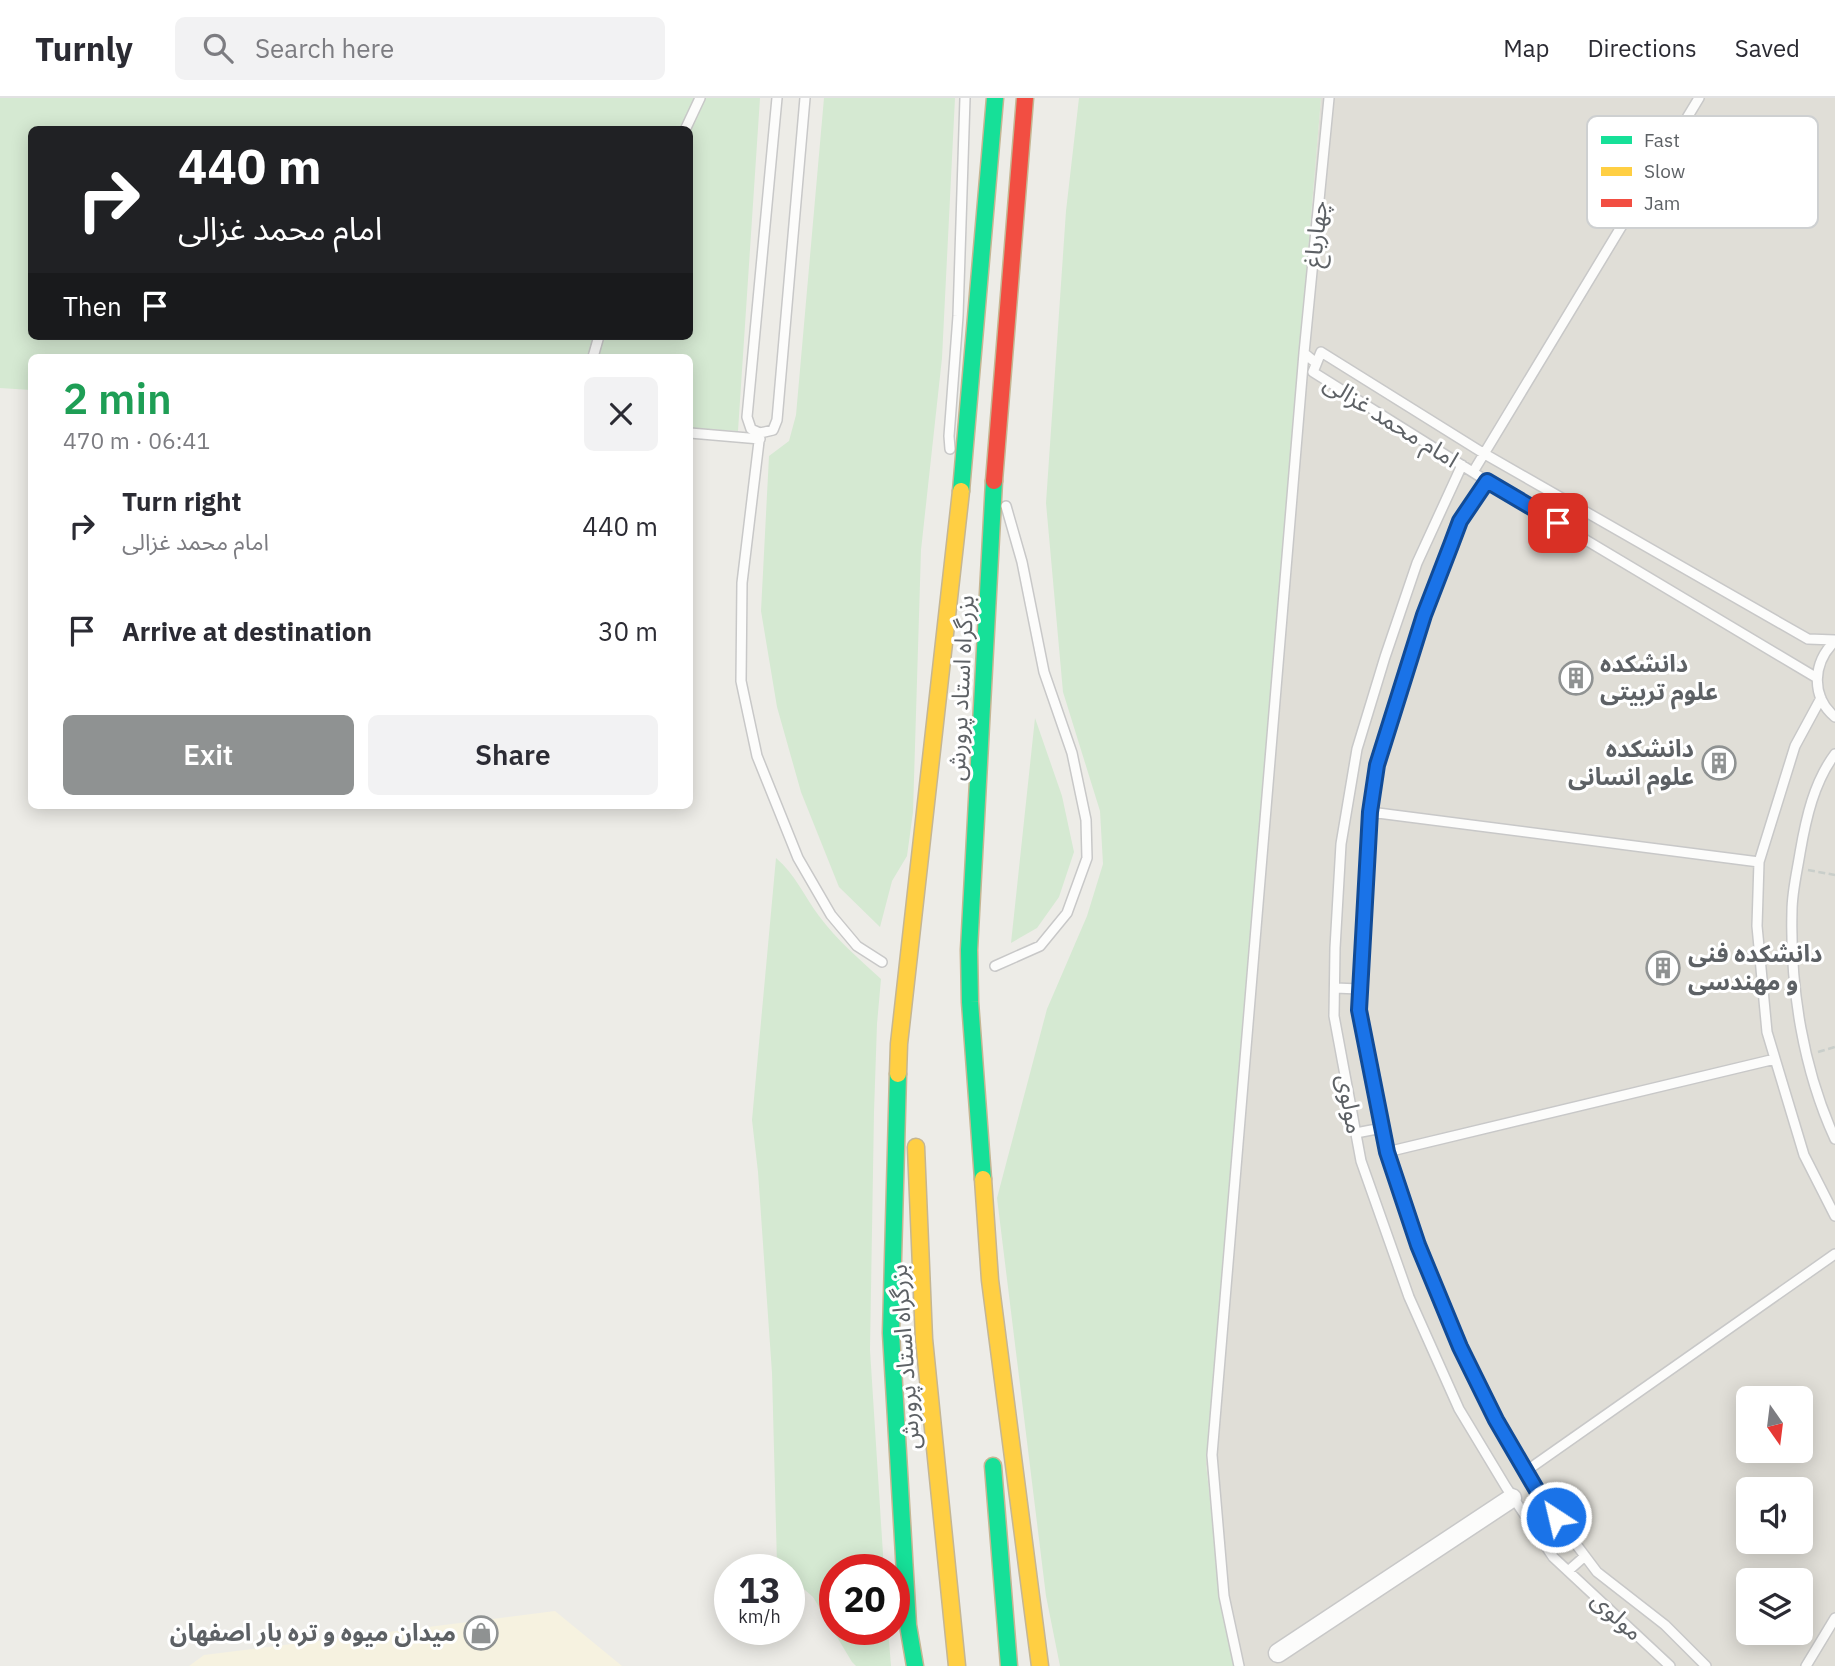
<!DOCTYPE html>
<html lang="en">
<head>
<meta charset="utf-8">
<style>
	:root { --surface:#fff; --page:#f2f2f3; --text:#2b2b33; --muted:#7c7c81; --line:#e1e1e2; --accent:#8f9292 }
	body { margin:0; font-family:"IBM Plex Sans","Noto Sans Arabic",sans-serif; background:var(--page); color:var(--text); height:100vh; display:flex; flex-direction:column; font-size:26px; white-space:nowrap }
	* { box-sizing:border-box; margin:0 }
	p { font-size:23px; color:var(--muted) }
	.icon { flex:none; width:38px; height:38px; fill:none; stroke:currentColor; stroke-width:2; stroke-linecap:round; stroke-linejoin:round }
	.map { position:relative; flex:1; overflow:hidden }
	.panel { position:absolute; left:28px; top:256px; width:665px; height:455px; display:flex; flex-direction:column; background:var(--surface); border-radius:10px; box-shadow:0 4px 18px #0003 }
	.panel>* { flex:none }
	.top-card { position:absolute; left:28px; top:28px; width:665px; height:214px; border-radius:10px; box-shadow:0 4px 18px #0003; background:#202124; color:#fff; overflow:hidden }
	.needle { width:46px; rotate:166deg }
	.tools { position:absolute; left:1736px; top:1288px; display:grid; gap:14px }
	.tools a { display:grid; place-items:center; width:77px; height:77px; border-radius:10px; background:var(--surface); box-shadow:0 4px 18px #0003; font-size:35px }
	.speed { position:absolute; left:714px; top:1456px; display:flex; gap:14px; font-size:35px; font-weight:700; text-align:center }
	.speed>* { display:grid; place-content:center; width:91px; height:91px; border-radius:50%; background:var(--surface); box-shadow:0 4px 18px #0003; line-height:1 }
	.speed small { font-size:18px; font-weight:400 }
	.speed .limit { border:10px solid #d22; background:#fff; color:#111 }
	.pin { position:absolute; display:grid; place-items:center; width:60px; height:60px; color:#fff; margin:-30px; border-radius:14px; box-shadow:0 4px 10px #0006 }
	.me { position:absolute; width:77px; margin:-38px; rotate:325deg; stroke-linejoin:round; filter:drop-shadow(0 0 5px #0008) }
	.turn { display:flex; align-items:center; gap:24px; height:147px; padding:0 35px; font-size:32px }
	.turn .icon { width:91px; height:91px; stroke-width:2.5 }
	.turn b { display:block; font-size:49px; line-height:60px }
	.then { display:flex; align-items:center; height:66px; padding:0 35px; background:#0003; gap:14px; font-size:26px }
	.round { display:grid; place-items:center; flex:none; width:74px; height:74px; border-radius:10px; background:var(--page) }
	.headline { display:flex; align-items:center; justify-content:space-between; height:119px; padding:0 35px }
	h1 { font-size:42px; font-weight:600; line-height:52px; color:#1e9e55 }
	.action { display:flex; gap:14px; margin-top:auto; padding:14px 35px }
	.action a { flex:1; height:80px; border-radius:10px; background:var(--accent); color:#fff; font-size:28px; font-weight:600; line-height:80px; text-align:center }
	.action a+a { background:var(--page); color:var(--text) }
	ul { padding:0; list-style:none }
	li { display:flex; align-items:center; gap:21px; height:105px; padding:0 35px }
	li div { flex:1 }
	li b { display:block; font-size:26px }
	li em { font-style:normal }
	header { display:flex; align-items:center; gap:42px; box-sizing:border-box; height:98px; padding:0 35px; background:var(--surface); border-bottom:2px solid var(--line) }
	header strong { font-size:33px }
	nav { display:flex; gap:38px; margin-inline-start:auto; font-size:24px }
	.search { width:490px; height:63px; background:var(--page); display:flex; align-items:center; gap:18px; box-sizing:border-box; padding:0 24px; border-radius:10px; color:var(--muted); font-size:26px }
	.map>svg:first-child { display:block }
	.commercial { fill:#f6f2e0 }
	.education { fill:#e0ded7; fill-rule:evenodd }
	.green { fill:#d5e9d2; fill-rule:evenodd }
	.lines { fill:none; stroke-linecap:round; stroke-linejoin:round }
	.lane-casing { stroke:#c8c8c8; stroke-width:12 }
	.street-casing { stroke:#c8c8c8; stroke-width:21 }
	.fast-casing { stroke:#c5b693; stroke-width:19 }
	.slow-casing { stroke:#c5b693; stroke-width:19 }
	.jam-casing { stroke:#c5b693; stroke-width:19 }
	.path { stroke:#c9ceca; stroke-width:2.5; stroke-dasharray:7 3.5; stroke-linecap:butt }
	.lane { stroke:#fcfcfb; stroke-width:9 }
	.street { stroke:#fcfcfb; stroke-width:18 }
	.fast { stroke:#16e098; stroke-width:16 }
	.slow { stroke:#ffcf43; stroke-width:16 }
	.jam { stroke:#f24e42; stroke-width:16 }
	.route-casing { stroke:#114b97; stroke-width:18 }
	.route { stroke:#1a73e8; stroke-width:12 }
	.labels { text-anchor:middle; stroke-width:6; stroke-linejoin:round; paint-order:stroke }
	.street-label { font-size:24px; fill:#5d6165; stroke:#fff }
	.poi-label { font-size:24px; font-weight:bold; fill:#5d6165; stroke:#fff; text-anchor:start }
	.key { fill:#fff; stroke:#ced0d1; stroke-width:2 }
	.key-label { font-size:19px; fill:#5d6165 }
</style>
</head>
<body>
<header>
<strong>Turnly</strong>
<div class="search"><svg class="icon" aria-label="search" viewBox="0 0 24 24"><circle cx="10" cy="10" r="6"/><path d="M15 15l6 6"/></svg>Search here</div>
<nav><a>Map</a><a>Directions</a><a>Saved</a></nav>
</header>
<div class="map">
<svg width="1835" height="1568" viewBox="0 0 1835 1568">
	<rect width="100%" height="100%" fill="#edece7"/>
	<path class="commercial" d="M555,1513L622,1568H189L204,1557Z"/>
	<path class="education" d="M1321,0H1835V1568H1237L1221,1499L1206,1366ZM1748,1300H1801V1353H1748ZM1748,1391H1801V1444H1748ZM1748,1482H1801V1535H1748Z"/>
	<path class="green" d="M0,0H760L738,333L690,330V259H32L31,292L0,290ZM32,32H690V238H32Z
		M824,0H955L942,260L921,452L913,714L907,758L892,783L880,829L839,789L801,694L777,609L761,513L769,358L789,343L796,317Z
		M1079,0H1321L1206,1366L1221,1499L1237,1568H1060L1046,1498L997,1100L1047,911L1087,818L1103,766L1100,713L1063,594L1046,405L1066,113Z
		M1035,620L1062,698L1074,754L1059,799L1037,830L1011,845Z
		M776,760C795,776 804,798 819,818C837,842 859,861 881,881L877,926L874,1014L870,1252L884,1472H835V1531H888L891,1568H856L852,1564L813,1499L789,1478V1472H782L777,1467L772,1275L758,1074L752,1022Z"/>
	<g class="lines">
		<defs>
			<path id="lane" d="M777,0L747,319L751,331L760,335L773,332L777,322L805,0
				M685,32L700,0
				M593,259L599,238
				M1316,265L1304,255L1329,0
				M690,335L760,341
				M760,335L742,485L741,583L757,658L798,760L831,817L857,848L882,864
				M950,351L949,338L958,218L965,0
				M1462,367L1417,465L1385,559L1357,651L1341,746L1335,850L1334,918L1361,1063L1409,1199L1459,1311L1506,1389L1553,1459L1670,1568
				M1473,374L1699,0
				M1487,383L1460,423L1424,517L1377,667L1370,714L1359,912L1387,1054L1418,1148L1460,1249L1496,1322L1542,1401L1597,1474L1665,1527L1706,1568
				M1835,543C1813,564 1810,598 1835,619
				M1817,580L1487,383L1313,274L1321,254L1483,355L1808,541L1835,542
				M1821,600L1795,648L1759,764L1757,828L1767,934L1804,1057L1835,1118
				M1835,656C1814,684 1806,720 1800,755C1797,774 1792,794 1792,813C1790,890 1803,971 1835,1041
				M1370,714L1759,764
				M995,868L1040,848L1067,815L1087,760L1086,722L1072,655L1044,574L1022,464L1006,408
				M1335,890L1359,891
				M1356,1035L1382,1030
				M1387,1054L1775,961
				M1526,1373L1835,1156
				M1537,1436L1556,1419
				M1568,1473L1585,1458
				M1239,1568L1224,1498L1212,1357L1304,255
				M1806,1568L1835,1520"/>
			<path id="street" d="M1278,1555L1512,1400"/>
			<path id="fast" d="M961,393L995,0
				M898,976L891,1235L908,1527L915,1568
				M983,1081L970,904L969,852L994,383
				M993,1368L1009,1568"/>
			<path id="slow" d="M898,976L899,946L961,393
				M916,1049L924,1241L957,1568
				M983,1081L990,1182L1040,1568"/>
			<path id="jam" d="M994,383L1025,0"/>
		</defs>
		<use href="#lane" class="lane-casing"/>
		<use href="#street" class="street-casing"/>
		<use href="#fast" class="fast-casing"/>
		<use href="#slow" class="slow-casing"/>
		<use href="#jam" class="jam-casing"/>
		<path class="path" d="M1808,772L1835,777
			M1818,954L1835,949"/>
		<use href="#lane" class="lane"/>
		<use href="#street" class="street"/>
		<use href="#fast" class="fast"/>
		<use href="#slow" class="slow"/>
		<use href="#jam" class="jam"/>
	</g>
	<g class="lines">
		<defs>
			<path id="route" d="M1556,1419L1542,1401L1496,1322L1460,1249L1418,1147L1387,1054L1359,912L1370,714L1377,667L1424,517L1451,447L1460,423L1487,383L1558,425"/>
		</defs>
		<use href="#route" class="route-casing"/>
		<use href="#route" class="route"/>
	</g>
	<defs>
		<symbol id="building-ring" viewBox="-11 -11 22 22"><circle r="9.5" fill="#fff" stroke="#8f9292" stroke-width="1.5"/><path d="M-4-6H4V6H1V3H-1V6H-4ZM-2.5-4.3h1.7v1.8h-1.7ZM.8-4.3h1.7v1.8H.8ZM-2.5-1h1.7V.8h-1.7ZM.8-1h1.7V.8H.8Z" fill="#8f9292"/></symbol>
		<symbol id="shop-ring" viewBox="-11 -11 22 22"><circle r="9.5" fill="#fff" stroke="#8f9292" stroke-width="1.5"/><path d="M-5-2.5h2.3a2.7 3.5 0 0 1 5.4 0H5L5.5 6h-11ZM-1.5-2.5h3a1.5 2.3 0 0 0-3 0Z" fill="#8f9292"/></symbol>
	</defs>
	<g fill-rule="evenodd">
		<use href="#building-ring" x="1557" y="561" width="38" height="38"/>
		<use href="#building-ring" x="1700" y="646" width="38" height="38"/>
		<use href="#building-ring" x="1644" y="851" width="38" height="38"/>
		<use href="#shop-ring" x="462" y="1516" width="38" height="38"/>
	</g>
	<g class="labels">
		<g class="street-label">
			<text transform="translate(1316 136) rotate(-84)" y="8">چهارباغ</text>
			<text transform="translate(1391 323) rotate(32)" y="8">امام محمد غزالی</text>
			<text transform="translate(961 590) rotate(-87)" y="8">بزرگراه استاد پرورش</text>
			<text transform="translate(1350 1006) rotate(80)" y="8">مولوی</text>
			<text transform="translate(905 1259) rotate(-94)" y="8">بزرگراه استاد پرورش</text>
			<text transform="translate(1617 1518) rotate(43)" y="8">مولوی</text>
		</g>
		<g class="poi-label">
			<text x="1600" y="574">دانشکده<tspan x="1600" dy="28">علوم تربیتی</tspan></text>
			<text x="1694" y="659" text-anchor="end">دانشکده<tspan x="1694" dy="28">علوم انسانی</tspan></text>
			<text x="1688" y="864">دانشکده فنی<tspan x="1688" dy="28">و مهندسی</tspan></text>
			<text x="456" y="1543" text-anchor="end">میدان میوه و تره بار اصفهان</text>
		</g>
	</g>
	<rect x="1587" y="18" width="231" height="112" rx="10" class="key"/>
	<rect x="1601" y="38" width="31" height="8" fill="#16e098"/>
	<rect x="1601" y="69" width="31" height="9" fill="#ffcf43"/>
	<rect x="1601" y="101" width="31" height="8" fill="#f24e42"/>
	<g class="key-label">
		<text x="1644" y="49">Fast</text>
		<text x="1644" y="80">Slow</text>
		<text x="1644" y="112">Jam</text>
	</g>
</svg>
<div class="tools">
<a><svg class="needle" viewBox="-14 -14 28 28"><path d="M0-13l5 13h-10z" fill="#e53935"/><path d="M0 13l5-13h-10z" fill="#7c7c81"/></svg></a>
<a><svg class="icon" aria-label="sound" viewBox="0 0 24 24"><path d="M4 9h4l5-4v14l-5-4H4zM17 9q2 3 0 6"/></svg></a>
<a><svg class="icon" aria-label="layers" viewBox="0 0 24 24"><path d="M12 4l9 5-9 5-9-5zM3 14l9 5 9-5"/></svg></a>
</div>
<div class="speed"><div>13<small>km/h</small></div><div class="limit">20</div></div>
<div class="pin" style="left:1558px;top:425px;background:#d93025"><svg class="icon" aria-label="arrive" viewBox="0 0 24 24"><path d="M6 21V4h12l-3 4 3 4H6"/></svg></div>
<svg class="me" style="left:1556px;top:1419px" viewBox="-20 -20 40 40"><circle r="17" fill="#1a73e8" stroke="#fff" stroke-width="3"/><path d="M0-11L8 9 0 5-8 9z" fill="#fff"/></svg>
<div class="top-card">
<div class="turn"><svg class="icon" aria-label="right" viewBox="0 0 24 24"><path d="M7 20v-9h11M14 6l5 5-5 5"/></svg><div><b>440 m</b>امام محمد غزالی</div></div>
<div class="then">Then<svg class="icon" aria-label="arrive" viewBox="0 0 24 24"><path d="M6 21V4h12l-3 4 3 4H6"/></svg></div>
</div>
<section class="panel">
<div class="headline"><div><h1>2 min</h1><p>470 m · 06:41</p></div><a class="round"><svg class="icon" aria-label="close" viewBox="0 0 24 24"><path d="M6 6l12 12M18 6L6 18"/></svg></a></div>
<ul>
<li><svg class="icon" aria-label="right" viewBox="0 0 24 24"><path d="M7 20v-9h11M14 6l5 5-5 5"/></svg><div><b>Turn right</b><p>امام محمد غزالی</p></div><em>440 m</em></li>
<li><svg class="icon" aria-label="arrive" viewBox="0 0 24 24"><path d="M6 21V4h12l-3 4 3 4H6"/></svg><div><b>Arrive at destination</b></div><em>30 m</em></li>
</ul>
<div class="action"><a>Exit</a><a>Share</a></div>
</section>
</div>
</body>
</html>
